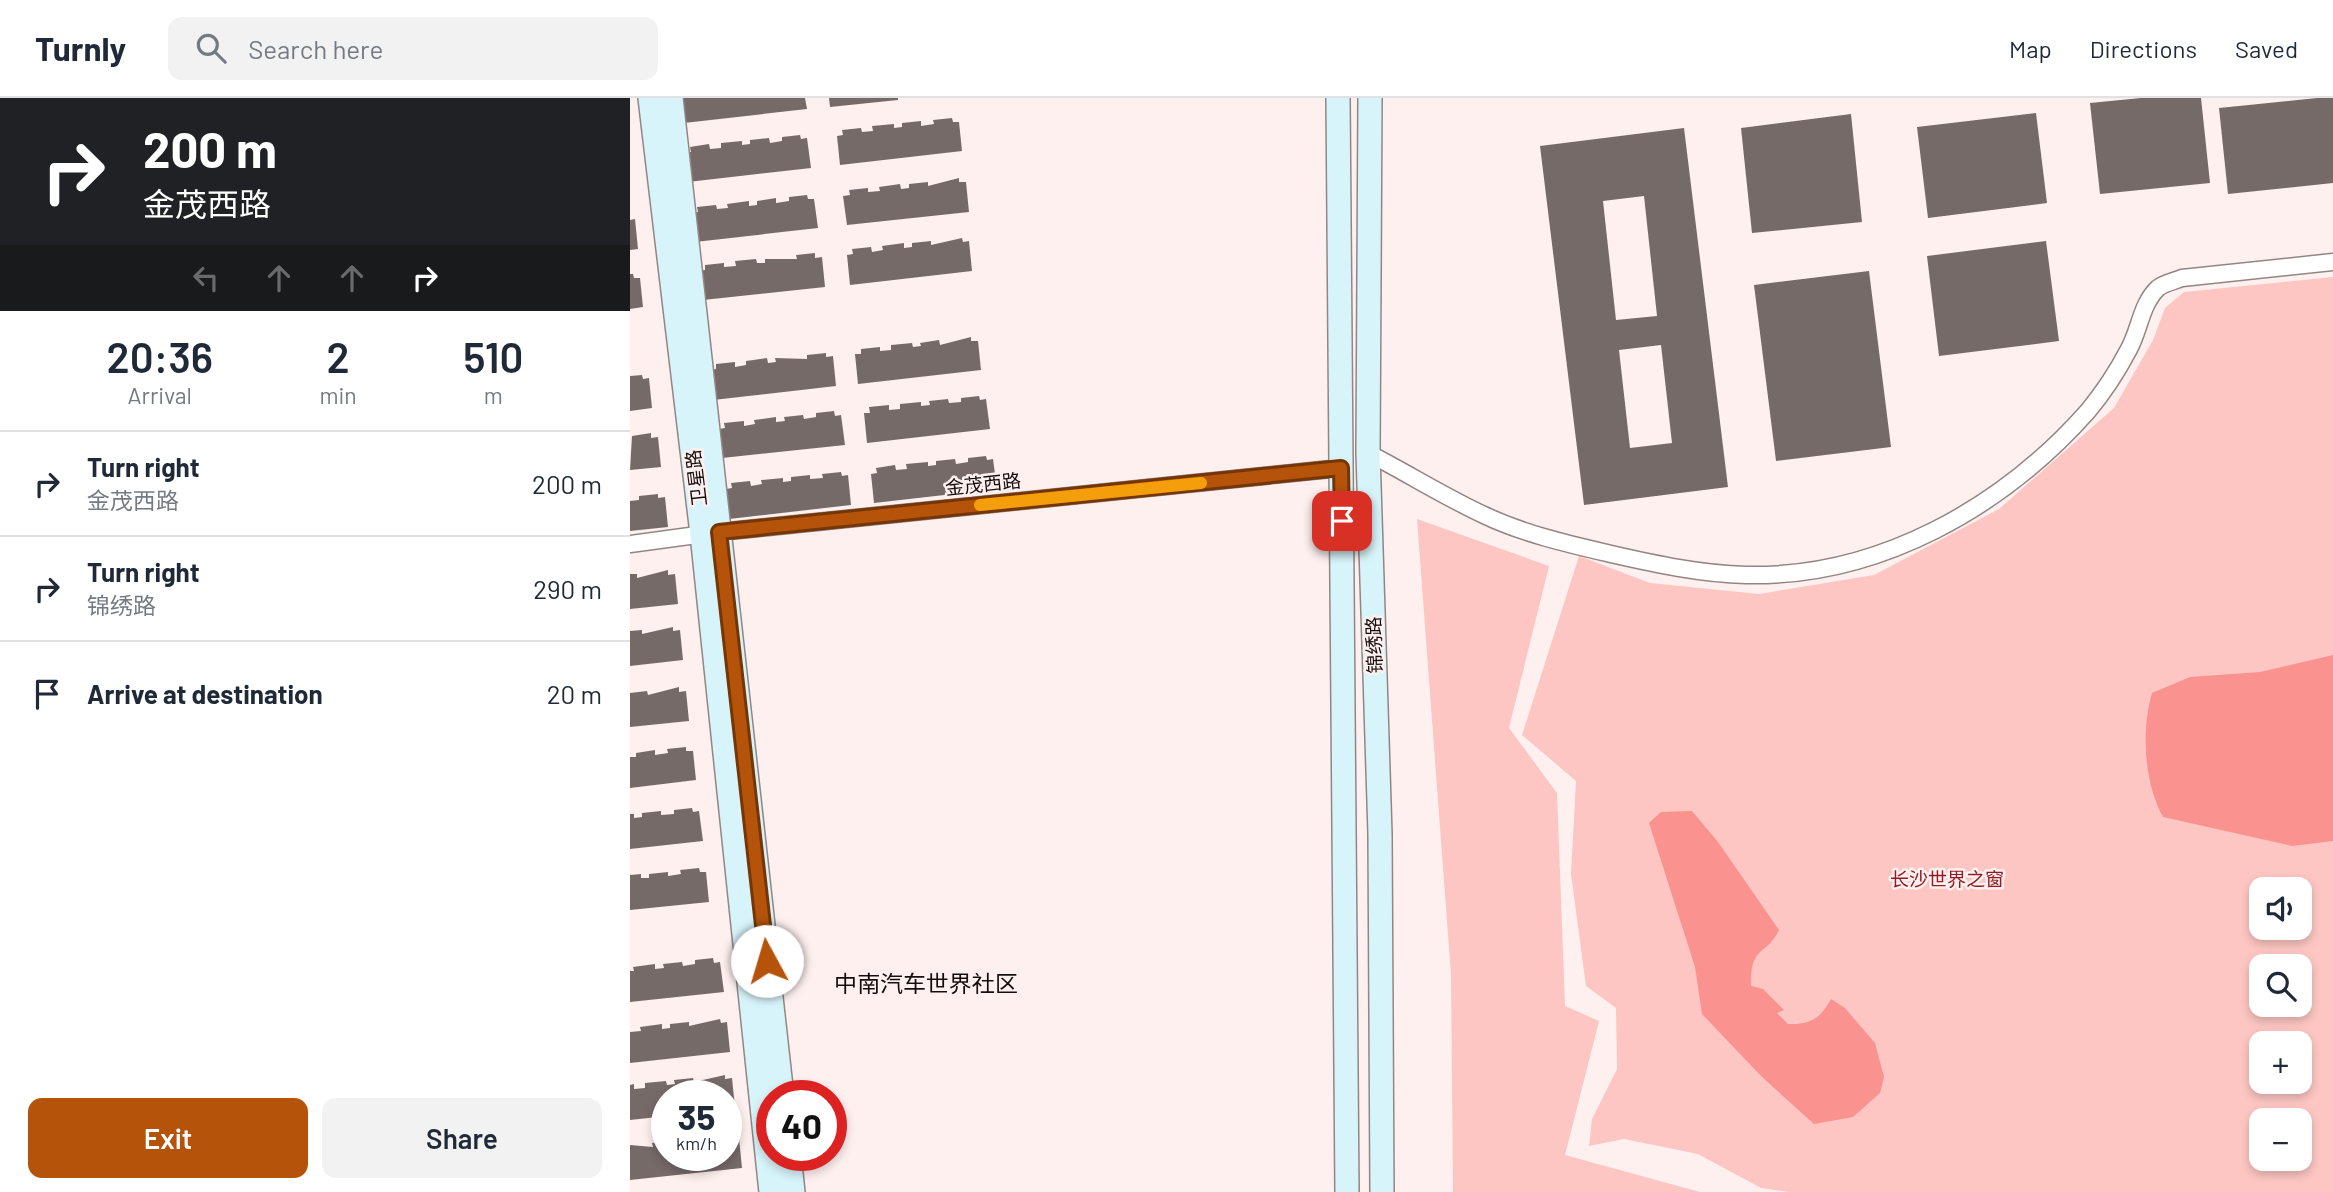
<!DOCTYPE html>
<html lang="en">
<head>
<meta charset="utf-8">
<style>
	:root { --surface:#fff; --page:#f2f2f3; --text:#1f2937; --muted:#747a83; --line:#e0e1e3; --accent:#b45309 }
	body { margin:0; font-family:Barlow,"Noto Sans SC",sans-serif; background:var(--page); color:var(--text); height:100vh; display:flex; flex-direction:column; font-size:26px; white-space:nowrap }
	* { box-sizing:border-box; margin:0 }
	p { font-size:23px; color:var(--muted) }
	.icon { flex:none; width:38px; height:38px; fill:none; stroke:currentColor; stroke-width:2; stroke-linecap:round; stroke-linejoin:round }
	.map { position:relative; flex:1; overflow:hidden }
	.sheet { display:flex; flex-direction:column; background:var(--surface); width:630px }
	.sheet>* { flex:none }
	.top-card { background:#202124; color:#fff; overflow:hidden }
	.tools { position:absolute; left:1619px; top:779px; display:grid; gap:14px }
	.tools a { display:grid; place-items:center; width:63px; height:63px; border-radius:14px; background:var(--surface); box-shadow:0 4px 10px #0003; font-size:35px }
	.speed { position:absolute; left:21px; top:982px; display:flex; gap:14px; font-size:35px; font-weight:700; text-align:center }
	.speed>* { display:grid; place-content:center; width:91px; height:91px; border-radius:50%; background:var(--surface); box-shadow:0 4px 10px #0003; line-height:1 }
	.speed small { font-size:18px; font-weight:400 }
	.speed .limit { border:10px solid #d22; background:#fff; color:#111 }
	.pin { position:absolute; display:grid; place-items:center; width:60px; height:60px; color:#fff; margin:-30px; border-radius:14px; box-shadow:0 4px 10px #0006 }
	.me { position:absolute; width:77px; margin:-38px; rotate:354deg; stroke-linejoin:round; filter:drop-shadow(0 0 5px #0008) }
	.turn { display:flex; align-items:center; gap:24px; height:147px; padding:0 28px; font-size:32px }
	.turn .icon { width:91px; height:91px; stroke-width:2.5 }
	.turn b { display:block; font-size:49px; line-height:60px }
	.lanes { display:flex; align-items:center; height:66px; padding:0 28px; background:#0003; justify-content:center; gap:35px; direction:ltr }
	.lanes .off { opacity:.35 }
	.eta { display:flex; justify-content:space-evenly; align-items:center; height:119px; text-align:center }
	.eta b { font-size:42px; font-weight:600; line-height:49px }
	.action { display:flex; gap:14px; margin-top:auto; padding:14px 28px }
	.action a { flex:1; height:80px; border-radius:14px; background:var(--accent); color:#fff; font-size:28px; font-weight:600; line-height:80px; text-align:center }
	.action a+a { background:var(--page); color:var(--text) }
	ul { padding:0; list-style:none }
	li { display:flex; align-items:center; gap:21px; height:105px; padding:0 28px; border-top:2px solid var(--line) }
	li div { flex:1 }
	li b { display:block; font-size:26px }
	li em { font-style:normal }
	header { display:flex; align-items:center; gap:42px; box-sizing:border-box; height:98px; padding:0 35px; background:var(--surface); border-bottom:2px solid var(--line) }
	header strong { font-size:33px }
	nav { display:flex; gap:38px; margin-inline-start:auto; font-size:24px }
	.search { width:490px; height:63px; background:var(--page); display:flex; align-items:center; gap:18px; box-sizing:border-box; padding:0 24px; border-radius:14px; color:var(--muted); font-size:26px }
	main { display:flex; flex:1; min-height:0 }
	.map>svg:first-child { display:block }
	.green { fill:#fdc6c2; fill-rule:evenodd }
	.water { fill:#fa938f }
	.building { fill:#766a69; fill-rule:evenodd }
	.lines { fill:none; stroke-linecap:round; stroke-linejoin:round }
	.street-casing { stroke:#928685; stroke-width:19 }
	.secondary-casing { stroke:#928685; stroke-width:26 }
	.street { stroke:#fff; stroke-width:16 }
	.secondary { stroke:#d7f4fa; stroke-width:23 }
	.route-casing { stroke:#753606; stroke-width:18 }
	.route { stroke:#b45309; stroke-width:12 }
	.slow { stroke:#f59e0b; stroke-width:12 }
	.labels { text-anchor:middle; stroke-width:5; stroke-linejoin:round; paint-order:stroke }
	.street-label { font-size:19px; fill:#130f0e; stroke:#fef0ef }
	.park-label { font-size:19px; fill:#941b25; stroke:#fef0ef }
	.quarter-label { font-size:23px; fill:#130f0e; stroke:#fef0ef }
</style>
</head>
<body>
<header>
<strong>Turnly</strong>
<div class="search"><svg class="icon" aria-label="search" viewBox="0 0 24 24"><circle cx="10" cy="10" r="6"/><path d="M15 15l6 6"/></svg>Search here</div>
<nav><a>Map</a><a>Directions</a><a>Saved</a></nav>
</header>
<main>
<section class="sheet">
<div class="top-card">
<div class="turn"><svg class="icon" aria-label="right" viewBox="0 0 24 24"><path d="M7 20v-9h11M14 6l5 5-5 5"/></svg><div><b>200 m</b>金茂西路</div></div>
<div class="lanes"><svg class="icon off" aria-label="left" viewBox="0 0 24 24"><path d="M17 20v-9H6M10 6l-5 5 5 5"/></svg><svg class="icon off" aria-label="ahead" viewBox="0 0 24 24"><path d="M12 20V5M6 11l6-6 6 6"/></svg><svg class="icon off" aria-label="ahead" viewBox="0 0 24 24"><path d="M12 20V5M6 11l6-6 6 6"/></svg><svg class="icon" aria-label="right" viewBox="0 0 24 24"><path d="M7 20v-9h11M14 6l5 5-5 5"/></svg></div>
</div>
<div class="eta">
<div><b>20:36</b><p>Arrival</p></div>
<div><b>2</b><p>min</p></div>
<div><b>510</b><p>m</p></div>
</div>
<ul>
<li><svg class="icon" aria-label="right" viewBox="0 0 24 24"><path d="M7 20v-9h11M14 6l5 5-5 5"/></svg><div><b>Turn right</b><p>金茂西路</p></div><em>200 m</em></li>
<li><svg class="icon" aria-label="right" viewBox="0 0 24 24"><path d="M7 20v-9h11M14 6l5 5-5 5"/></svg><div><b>Turn right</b><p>锦绣路</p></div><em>290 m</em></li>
<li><svg class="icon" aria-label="arrive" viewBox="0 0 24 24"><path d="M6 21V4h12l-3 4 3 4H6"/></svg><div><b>Arrive at destination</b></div><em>20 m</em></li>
</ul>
<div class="action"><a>Exit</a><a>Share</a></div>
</section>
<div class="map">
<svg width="1703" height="1094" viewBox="0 0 1703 1094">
	<rect width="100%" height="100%" fill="#fef0ef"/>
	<path class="green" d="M1703,179V1094H1159L1131,1090L1068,1056L994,1041L959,1048L962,1021L987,971L986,910L956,888L941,776L946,683L892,637L949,458L1020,485L1129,496L1244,477L1369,411L1484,310L1523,242L1535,210L1554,194ZM1631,791H1670V830H1631ZM1631,868H1670V906H1631ZM1631,945H1670V984H1631ZM1631,1022H1670V1060H1631Z
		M787,421L919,468L879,630L927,695L935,908L969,923L935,1057L1070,1094H823L821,877Z"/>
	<path class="water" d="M1703,557V743L1662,748L1533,719C1514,684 1511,633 1522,595L1560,579L1630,574Z
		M1062,713L1088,744L1149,832C1136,859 1120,846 1121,888L1133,891L1154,912L1147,915L1158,926C1180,927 1191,920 1201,901L1215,910L1245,945L1254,979L1250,995L1223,1019L1184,1026L1131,978L1072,916L1065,869L1019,725L1031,714Z"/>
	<path class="building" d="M51,0H175L177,11L54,25Z
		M199,0H268V2L200,9Z
		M1511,0H1571L1580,85L1470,96L1460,5Z
		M1687,0H1703V85L1598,96L1589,10Z
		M1406,15L1417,105L1298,120L1287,29Z
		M1221,16L1232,124L1122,135L1111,30Z
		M322,20L323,24H329L332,53L210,67L207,38L213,37L212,32L231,30L232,34L243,33L242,28L264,26V30L272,29V25L291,23V28L304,26L303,22Z
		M1054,30L1098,389L954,407L910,48ZM1014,98L1027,218L986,222L973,103ZM1031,247L1042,345L1000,350L989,252Z
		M170,37L171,41L177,40L181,70L58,84L55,54H61L60,49L79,46L80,51L91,50V45L112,43V47L120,46V42L139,40L140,45L152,43V39Z
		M329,80V84H336L339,114L217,127L213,98L220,97L219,92L238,90V94L250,93L249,89L270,86L271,91L279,90V86L298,84V88Z
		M177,97L178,101H184L188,130L65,144L62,115L68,114L67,109L86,107L87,111L98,110L97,106L119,103V108L127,107V103L146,100V105L159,103V99Z
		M5,121L8,151L0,152V122Z
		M332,140L333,144L339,143L342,173L220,187L217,157L223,156L222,151L241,149L242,154L253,152L252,148L274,145V150L282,149V145L301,143V147Z
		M1416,143L1429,243L1309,258L1297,158Z
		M185,155V160L192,159L195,189L73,202L69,173L75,172V167L94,165V169L106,168L105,163L126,161L127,165H135V161H167L166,157Z
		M1239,173L1261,349L1146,363L1124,187Z
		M0,176H3L4,180H10L13,209L0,211Z
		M341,239V243H348L351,272L228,286L225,256H231V251L250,249V253L261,252V247L282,245L283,249L291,248L290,245L309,242L310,247Z
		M196,255V259L203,258L206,288L83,302L80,272L86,271V266L105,264V269L116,267V263L137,260L138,265L146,264L145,260L177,261V257Z
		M12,277L13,281L19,280L22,310L0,313V278Z
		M349,298L350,302L356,301L360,331L237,345L234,315H240L239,309L259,307V312L270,311V306L291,304V308L300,307L299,303L318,301L319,305L331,304V300Z
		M204,313L205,318L211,317L215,347L92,360L89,331L95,330L94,325L114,323V328L125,326L124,322L146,319V324L155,323L154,319L173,317L174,321L186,319V315Z
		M21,335V340L28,339L31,369L0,372L2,338Z
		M356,358L357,362L363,361L367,391L244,405L241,376L247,375L246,370L265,367L266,372L277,371L276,366L298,364V368L306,367V363L325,361L326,366L338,364V360Z
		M211,374L212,378L218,377L221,407L99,421L96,391L102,390L101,385L120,383L121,388L132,386L131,382L153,380V384L161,383V379L180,377V381L193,380L192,376Z
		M28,396V400L35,399L38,429L0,433V403L9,402V398Z
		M38,472V477L45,476L48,506L0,511V476H7V480Z
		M43,529V533L50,532L53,562L0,568V533L12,532V536Z
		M49,589V594L56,593L59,623L0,629V595L17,593L18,597Z
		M56,649V653H63L66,682L0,690V659H6V655L25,652V657L38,655L37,651Z
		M62,710L63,714L69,713L73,743L0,751V716H4V720L12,719V715L31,713V717L44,716V712Z
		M69,770L70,774H76L79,804L0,812V777L11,776V780H19V776L38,774V778L51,776L50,772Z
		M83,860L84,865L90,864L94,894L0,904V873H4L3,869L25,866V871L34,870L33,866L52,864L53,868L65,866V862Z
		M90,921L91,925L97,924L100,954L0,965V934L11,933L10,929L32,926V931L40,930V926L59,924V928Z
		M95,977V981L102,980L105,1010L96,1011V998H37V1018L0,1022V987L4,986V991L15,990V985L36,983L37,987L45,986L44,982L63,980L64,984Z
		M96,1037L109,1040L112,1070L0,1082V1047L23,1049L22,1045L37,1043V1057H96Z"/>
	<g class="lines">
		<defs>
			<path id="street" d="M738,355C777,375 815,399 854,417C894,436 938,446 981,456C1025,466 1071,476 1116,477C1248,480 1372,410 1458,313C1473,295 1488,272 1499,251C1510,231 1511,206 1528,190C1534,185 1545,183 1552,180L1703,164
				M0,446L89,434L711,370"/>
			<path id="secondary" d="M20,0L72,436L141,1094
				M41,0L152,998
				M708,0L717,1094
				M740,0L738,355L750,736L752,1094
				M159,1057L163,1094"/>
		</defs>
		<use href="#street" class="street-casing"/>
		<use href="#secondary" class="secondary-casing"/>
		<use href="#street" class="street"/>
		<use href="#secondary" class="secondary"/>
	</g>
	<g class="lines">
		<defs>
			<path id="route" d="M137,863L89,434L711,370L712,423"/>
		</defs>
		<use href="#route" class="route-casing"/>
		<use href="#route" class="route"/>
		<path class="slow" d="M350,407L571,385"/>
	</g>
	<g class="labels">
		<g class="street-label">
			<text transform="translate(66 380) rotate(-97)" y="7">卫星路</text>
			<text transform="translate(353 386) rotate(-6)" y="7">金茂西路</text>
			<text transform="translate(744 547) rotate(-92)" y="7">锦绣路</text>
		</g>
		<g class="park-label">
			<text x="1317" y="788">长沙世界之窗</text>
		</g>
		<g class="quarter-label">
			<text x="296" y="894">中南汽车世界社区</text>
		</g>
	</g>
</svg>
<div class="tools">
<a><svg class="icon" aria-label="sound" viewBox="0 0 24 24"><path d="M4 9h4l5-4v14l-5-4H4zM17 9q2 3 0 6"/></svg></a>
<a><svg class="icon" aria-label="search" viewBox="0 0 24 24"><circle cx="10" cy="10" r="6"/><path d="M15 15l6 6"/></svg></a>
<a>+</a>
<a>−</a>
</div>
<div class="speed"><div>35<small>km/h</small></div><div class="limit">40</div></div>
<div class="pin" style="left:712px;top:423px;background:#d93025"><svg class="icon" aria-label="arrive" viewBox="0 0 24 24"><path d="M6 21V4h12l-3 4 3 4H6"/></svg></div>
<svg class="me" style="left:137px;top:863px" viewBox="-20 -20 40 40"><circle r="19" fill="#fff"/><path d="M0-13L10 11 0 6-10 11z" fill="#b45309"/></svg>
</div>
</main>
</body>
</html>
